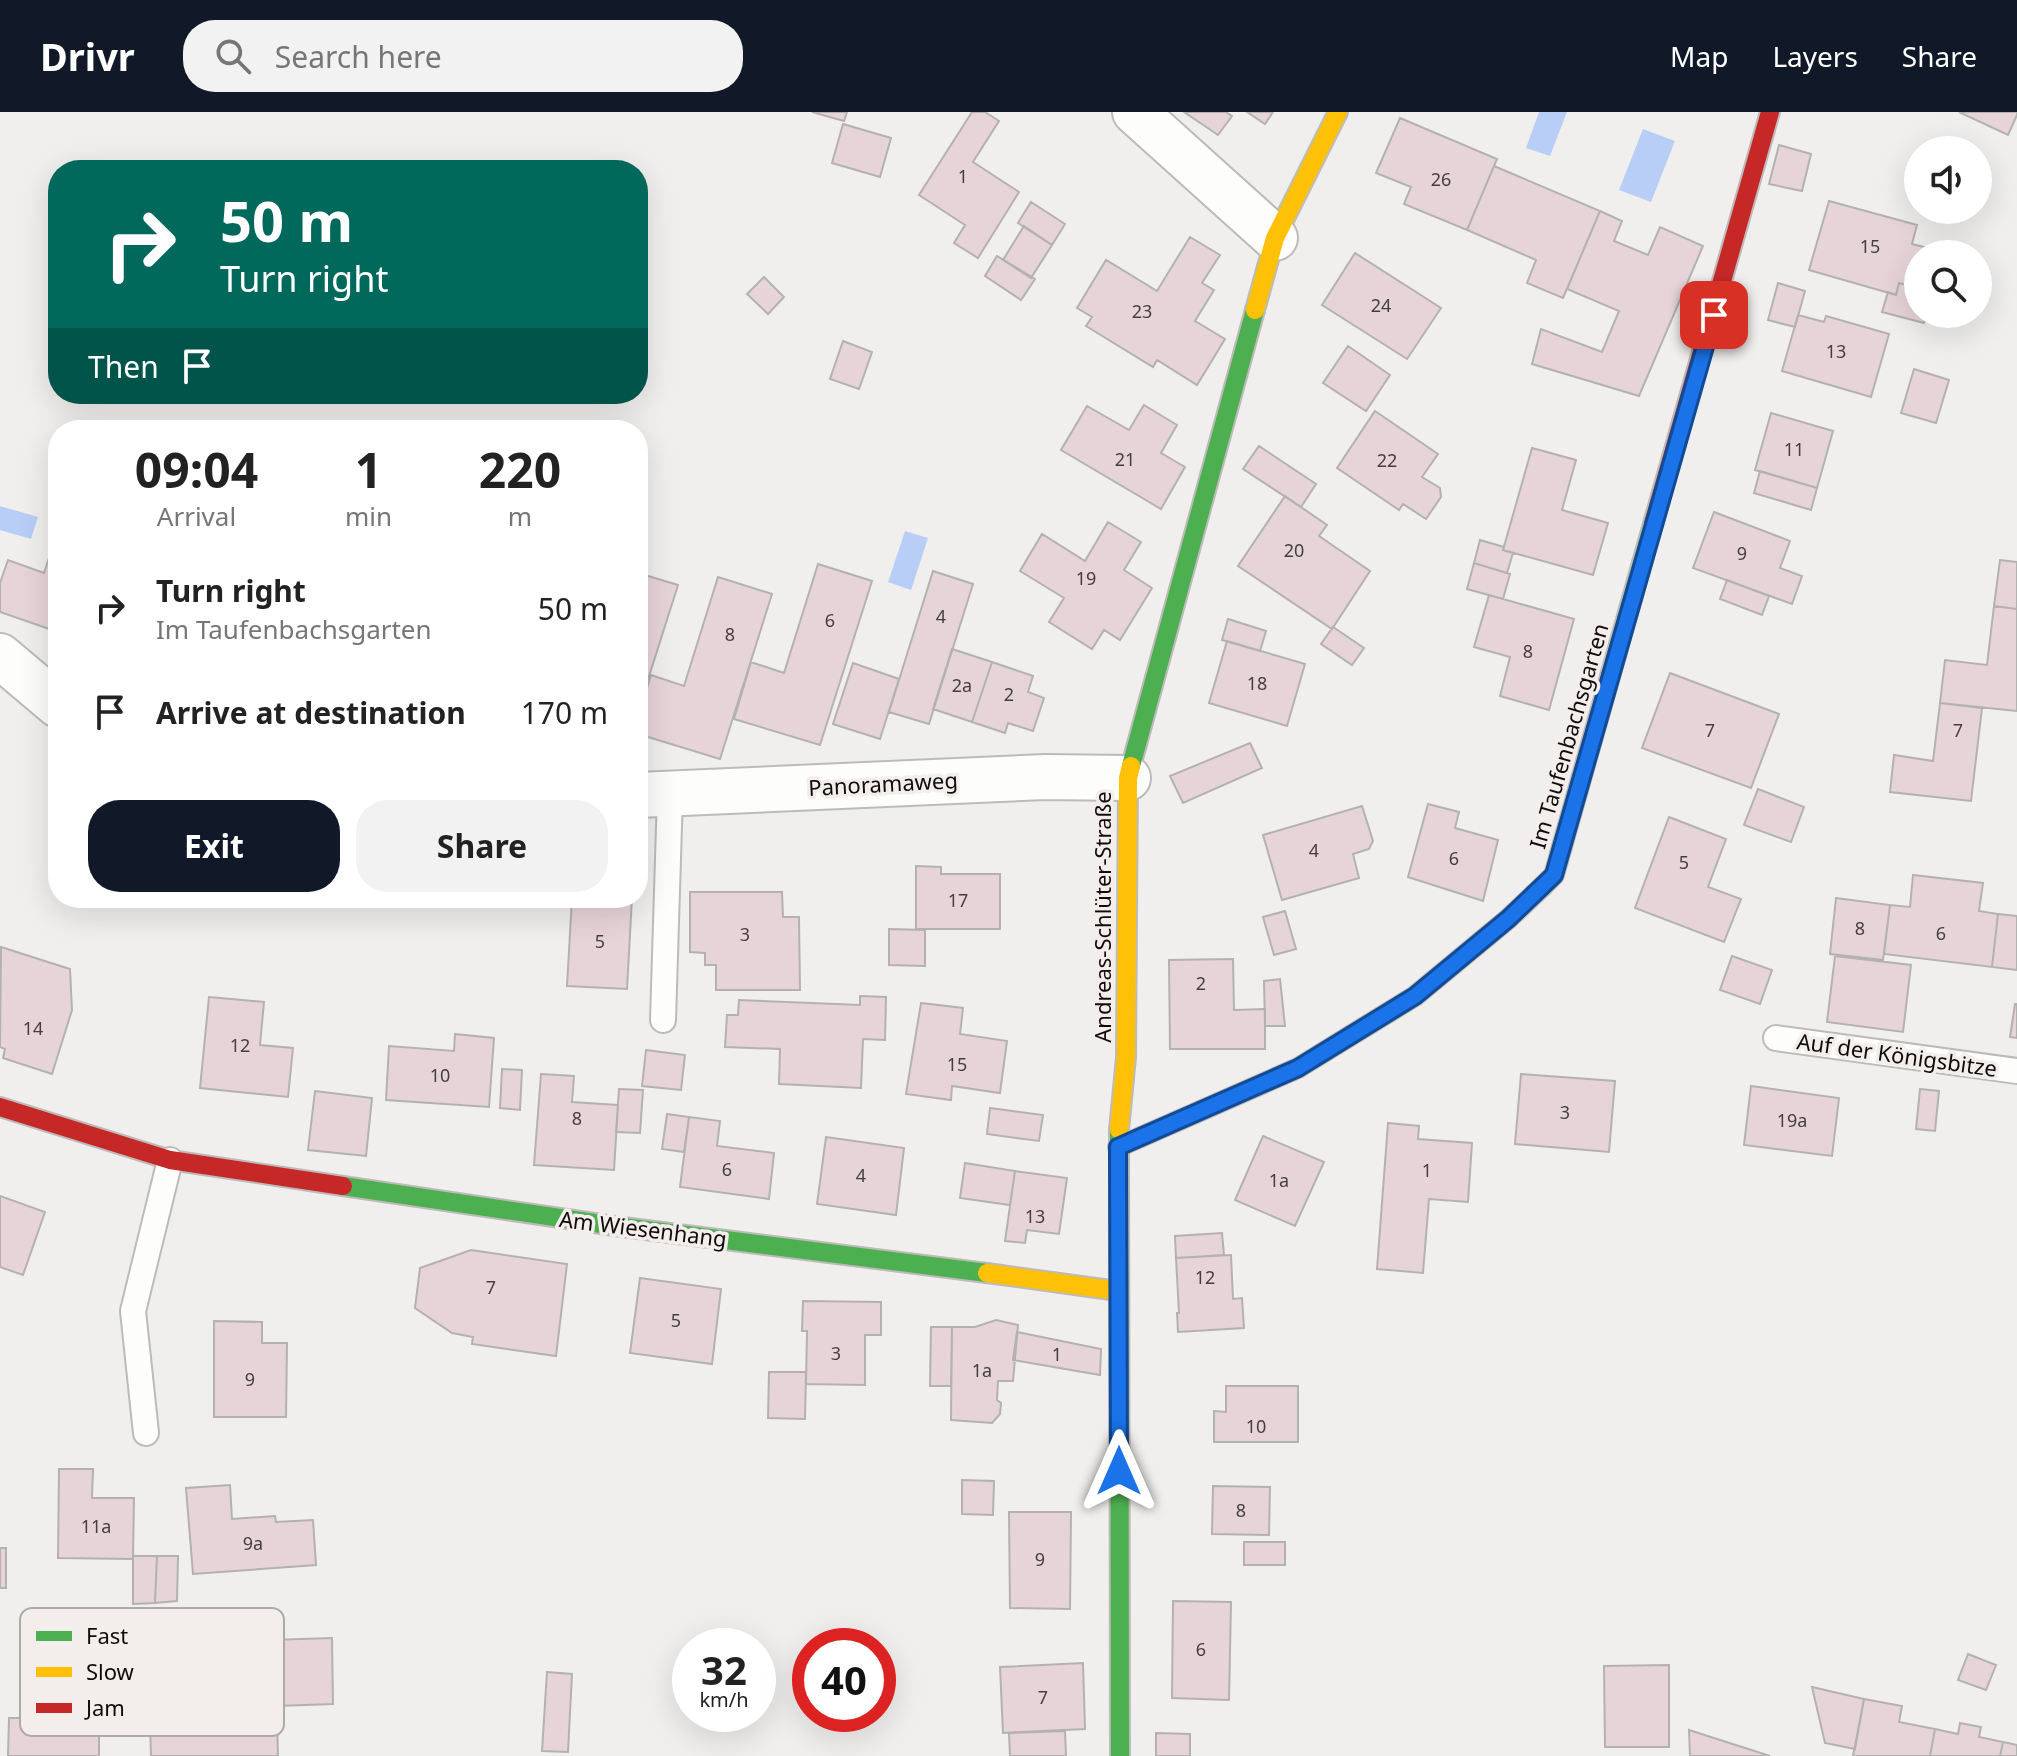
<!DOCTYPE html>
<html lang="en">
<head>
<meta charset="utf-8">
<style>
	:root { --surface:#fff; --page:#f2f2f2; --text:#222; --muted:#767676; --accent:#111827 }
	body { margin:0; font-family:"Noto Sans",sans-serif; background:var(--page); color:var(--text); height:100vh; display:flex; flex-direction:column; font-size:30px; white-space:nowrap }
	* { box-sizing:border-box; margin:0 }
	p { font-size:26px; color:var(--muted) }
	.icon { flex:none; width:44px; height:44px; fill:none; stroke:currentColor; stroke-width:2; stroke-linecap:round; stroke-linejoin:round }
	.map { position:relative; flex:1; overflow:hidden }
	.panel { position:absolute; left:48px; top:308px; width:600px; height:488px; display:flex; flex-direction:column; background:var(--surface); border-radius:32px; box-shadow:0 8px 32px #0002 }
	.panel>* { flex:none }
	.top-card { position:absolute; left:48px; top:48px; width:600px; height:244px; border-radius:32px; box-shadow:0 8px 32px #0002; background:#00695c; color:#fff; overflow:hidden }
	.fabs { position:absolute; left:1904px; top:24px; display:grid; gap:16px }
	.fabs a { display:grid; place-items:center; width:88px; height:88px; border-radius:50%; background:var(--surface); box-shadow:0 8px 32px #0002; font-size:40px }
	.speed { position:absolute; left:672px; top:1516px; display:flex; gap:16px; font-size:40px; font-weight:700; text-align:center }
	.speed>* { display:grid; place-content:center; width:104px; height:104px; border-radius:50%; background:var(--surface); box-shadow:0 8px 32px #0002; line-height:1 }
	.speed small { font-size:20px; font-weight:400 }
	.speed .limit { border:12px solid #d22; background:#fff; color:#111 }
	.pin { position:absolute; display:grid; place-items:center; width:68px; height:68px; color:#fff; margin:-34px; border-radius:16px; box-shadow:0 4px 12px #0006 }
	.me { position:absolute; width:88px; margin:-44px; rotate:0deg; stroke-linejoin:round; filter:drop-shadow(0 0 6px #0008) }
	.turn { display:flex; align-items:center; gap:28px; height:168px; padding:0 40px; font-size:36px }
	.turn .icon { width:104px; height:104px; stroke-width:2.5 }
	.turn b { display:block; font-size:56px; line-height:68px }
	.then { display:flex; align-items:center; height:76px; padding:0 40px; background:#0003; gap:16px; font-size:30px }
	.eta { display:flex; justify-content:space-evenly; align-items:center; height:136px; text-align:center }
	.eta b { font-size:48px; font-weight:700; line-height:56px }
	.primary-button { display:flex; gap:16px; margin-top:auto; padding:16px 40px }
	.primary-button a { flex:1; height:92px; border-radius:32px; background:var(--accent); color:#fff; font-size:32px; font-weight:700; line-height:92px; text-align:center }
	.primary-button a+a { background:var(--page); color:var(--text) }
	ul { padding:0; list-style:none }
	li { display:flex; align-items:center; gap:24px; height:104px; padding:0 40px }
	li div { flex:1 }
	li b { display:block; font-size:30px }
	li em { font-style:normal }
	header { display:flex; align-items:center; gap:48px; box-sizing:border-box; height:112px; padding:0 40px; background:var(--accent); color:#fff }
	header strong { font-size:38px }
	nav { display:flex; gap:44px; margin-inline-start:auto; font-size:28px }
	.search { width:560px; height:72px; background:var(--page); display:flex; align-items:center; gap:20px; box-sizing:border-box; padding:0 28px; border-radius:32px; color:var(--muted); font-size:30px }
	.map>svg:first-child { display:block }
	.water { fill:#b8cef7 }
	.building { fill:#e7d4d9; stroke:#b3b2b1; stroke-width:2 }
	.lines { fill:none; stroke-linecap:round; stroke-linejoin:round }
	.lane-casing { stroke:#bdbbb9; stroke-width:28 }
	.street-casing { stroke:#bdbbb9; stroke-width:48 }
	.fast-casing { stroke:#bdbbb9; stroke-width:22 }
	.slow-casing { stroke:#bdbbb9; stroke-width:22 }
	.jam-casing { stroke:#bdbbb9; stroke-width:22 }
	.lane { stroke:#fdfdfc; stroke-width:24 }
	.street { stroke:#fdfdfc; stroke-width:44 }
	.fast { stroke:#4caf50; stroke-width:18 }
	.slow { stroke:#ffc107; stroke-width:18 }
	.jam { stroke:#c62828; stroke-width:18 }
	.route-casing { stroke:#114b97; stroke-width:20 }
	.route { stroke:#1a73e8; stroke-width:14 }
	.labels { text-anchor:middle; stroke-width:7; stroke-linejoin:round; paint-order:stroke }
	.number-label { font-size:18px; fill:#443f3f }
	.street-label { font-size:22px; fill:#0e0d0c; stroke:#f3eeeb }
	.key { fill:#f3eeeb; stroke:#aeaaa8; stroke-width:2 }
	.key-label { font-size:22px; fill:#0e0d0c }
</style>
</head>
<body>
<header>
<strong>Drivr</strong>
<div class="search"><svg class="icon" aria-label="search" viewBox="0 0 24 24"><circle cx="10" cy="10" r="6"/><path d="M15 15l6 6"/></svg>Search here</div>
<nav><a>Map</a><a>Layers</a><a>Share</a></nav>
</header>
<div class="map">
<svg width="2017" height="1644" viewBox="0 0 2017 1644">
	<rect width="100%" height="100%" fill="#f1efed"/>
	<path class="water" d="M1539,0H1567L1550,44L1526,36Z
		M1643,17L1675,29L1651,90L1619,78Z
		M0,394L38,405L31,427L0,418Z
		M905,419L928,426L911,478L888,470Z"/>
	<path class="building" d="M812,0H847L844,9Z
		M972,0H985L999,9L973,50L1019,80L978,146L954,131L965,113L919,83Z
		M1184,0H1226L1232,4L1218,23Z
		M1247,0H1273L1265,12Z
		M1959,0H2017V3L2008,23Z
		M1400,6L1497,47L1467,118L1404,92L1411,75L1376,61Z
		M843,12L891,26L880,65L832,51Z
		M1779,33L1811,42L1802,79L1769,72Z
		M1494,54L1600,99L1563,186L1527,171L1536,148L1467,118Z
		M1829,89L1917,113L1912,132L1936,138L1935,142H1918V176L1899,171L1896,183L1809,158Z
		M1031,90L1065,112L1052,133L1018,111Z
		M1600,99L1622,109L1614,129L1648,143L1660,115L1703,134L1639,284L1532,252L1541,217L1602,240L1619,199L1567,177Z
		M1024,114L1052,133L1031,166L1003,148Z
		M1190,125L1220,143L1202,171L1214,178L1195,209L1225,227L1197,273L1157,248L1153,255L1086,214L1092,205L1077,196L1106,148L1157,179Z
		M1355,141L1441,196L1407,247L1322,193Z
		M997,144L1035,167L1021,188L985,164Z
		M764,165L784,185L768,202L747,182Z
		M1778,171L1805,179L1795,215L1768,208Z
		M1899,171L1918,176V202H1927L1924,211L1882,200L1888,180L1896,183Z
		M1798,203L1824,210L1826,204L1889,222L1871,285L1782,259Z
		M843,229L872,240L859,277L830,267Z
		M1348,234L1390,263L1366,299L1323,271Z
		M1914,257L1949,268L1936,311L1901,301Z
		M1144,293L1177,313L1161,341L1185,355L1161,397L1061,338L1087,294L1129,318Z
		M1375,299L1438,342L1422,365L1440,376L1441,385L1426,407L1403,392L1399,398L1337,356Z
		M1771,301L1833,319L1817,376L1755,358Z
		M1259,334L1316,372L1301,395L1243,357Z
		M1532,336L1576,348L1562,398L1608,411L1593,463L1503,438Z
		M1760,359L1817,376L1811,398L1754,381Z
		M1285,384L1327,413L1319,424L1370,459L1332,517L1238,454Z
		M1714,400L1790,429L1780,456L1802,464L1792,492L1693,456Z
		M1108,410L1141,430L1124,458L1152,476L1120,528L1104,518L1092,537L1049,510L1064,486L1020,459L1042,422L1085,449Z
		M58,419V520L0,500V471L8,448L44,461Z
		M1480,428L1504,435L1503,438L1513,441L1507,461L1474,451Z
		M2000,448L2017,450V497L1994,494Z
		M1474,451L1510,462L1503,487L1467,477Z
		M818,452L872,469L820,633L734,607L751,550L784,561Z
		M933,459L973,472L929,612L889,600Z
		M638,461L678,473L638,599Z
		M718,465L772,482L720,647L638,622V606L651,563L684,574Z
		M1727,468L1769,484L1762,503L1720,487Z
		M1489,483L1574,507L1549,598L1500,584L1510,545L1474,535Z
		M1994,494L2017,497V599L1940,591L1945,548L1987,553Z
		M1228,507L1266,519L1260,539L1222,528Z
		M1333,515L1364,536L1352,553L1321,532Z
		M1227,529L1305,552L1287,614L1209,591Z
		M952,537L992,550L972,610L933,597Z
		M992,550L1033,564L1028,580L1044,586L1033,619L1008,611L1005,621L972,610Z
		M853,551L899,567L880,627L833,612Z
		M1670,561L1779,602L1751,676L1642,636Z
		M1940,591L1982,596L1971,689L1890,680L1894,643L1933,649Z
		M1250,631L1262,656L1183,691L1170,664Z
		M1758,677L1804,695L1791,730L1744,713Z
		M1428,692L1459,700L1455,716L1498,728L1483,789L1408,765Z
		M1362,694L1373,729L1369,737L1353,742L1359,766L1282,788L1263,723Z
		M1669,705L1726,727L1708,775L1741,787L1724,830L1635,796Z
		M916,754L941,755V762H1000V817H916Z
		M1913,763L1983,771L1979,799L1998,802L1992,855L1884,842L1890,793L1910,795Z
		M690,780H782L783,805H799L800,878H716V853H705V841L690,840Z
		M572,786H632L627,877L567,874Z
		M1836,786L1890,793L1883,848L1830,842Z
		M1285,799L1296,837L1274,843L1263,805Z
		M1998,802L2017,804V858L1992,855Z
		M889,817L925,818V854L889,853Z
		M1,835L70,857L72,898L52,962L3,946L5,937L0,935Z
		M1732,844L1772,858L1760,892L1720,878Z
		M1835,844L1911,853L1903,920L1827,910Z
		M1233,847L1234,898L1265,897V937H1170L1169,848Z
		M1280,867L1285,914H1265L1264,869Z
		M860,884L886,885L885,928L863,927L861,976L779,972L780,937L725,935L727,903H738L739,888L860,893Z
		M209,885L264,890L260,933L293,936L288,985L200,976Z
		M921,891L963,896L960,922L1007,929L1000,981L952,974L951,988L906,982Z
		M2015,892H2017V926L2010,925Z
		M455,922L494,926L489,995L386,988L389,934L454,939Z
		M646,938L685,943L681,978L642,974Z
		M502,957L522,958L520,998L500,996Z
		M541,962L574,964L572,990L618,993L614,1058L534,1053Z
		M1521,962L1615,969L1609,1040L1515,1032Z
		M1751,974L1839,986L1832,1044L1744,1033Z
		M619,977L643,978L640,1021L616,1020Z
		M1920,977L1939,979L1935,1019L1916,1017Z
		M315,979L372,986L366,1044L308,1038Z
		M990,996L1043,1003L1039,1029L987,1022Z
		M667,1002L689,1005L684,1040L662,1037Z
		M689,1005L720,1009L717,1034L774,1041L769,1087L680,1075Z
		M1388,1011L1419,1014L1418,1027L1472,1031L1468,1090L1429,1087L1423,1161L1377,1157Z
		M1263,1024L1324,1050L1295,1114L1235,1088Z
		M826,1025L904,1036L896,1103L817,1092Z
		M965,1051L1015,1059L1010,1093L960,1086Z
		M1015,1059L1067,1066L1059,1122L1027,1118L1025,1131L1005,1129Z
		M0,1084L45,1100L23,1163L0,1155Z
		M1222,1121L1224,1143L1176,1146L1175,1124Z
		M471,1138L567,1152L556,1244L472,1232L473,1225L452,1221L415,1196L420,1156Z
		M1231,1143L1233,1187L1242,1186L1244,1216L1178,1220L1177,1201H1179L1176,1146Z
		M640,1166L721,1177L712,1252L630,1241Z
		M803,1189L881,1190V1223H865V1273L806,1272L807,1219H802Z
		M996,1208L1018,1213L1013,1269H998L997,1288L1001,1291L1000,1302L992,1311L951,1308L952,1215H975Z
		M214,1209L262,1210V1231H287L286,1305H214Z
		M931,1215H952L951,1274H930Z
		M1017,1220L1101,1237L1100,1263L1013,1248Z
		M769,1260H806L805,1307L768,1306Z
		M1226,1274H1298V1330H1214V1299L1226,1300Z
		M59,1357H93L92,1386H134L133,1447L58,1446Z
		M962,1368L994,1369L993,1403L962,1402Z
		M230,1373L232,1407L275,1404L276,1410L313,1408L316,1453L193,1462L186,1376Z
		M1213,1374L1270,1375L1269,1423L1212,1422Z
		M1009,1400H1071L1070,1497L1010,1496Z
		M1244,1430H1285V1453H1244Z
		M0,1436H6V1476H0Z
		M133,1444H157L155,1491L133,1492Z
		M157,1444H178L177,1489L155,1491Z
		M1173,1489L1231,1490L1229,1588L1172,1586Z
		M332,1526L333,1592L276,1594L277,1608L240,1609L238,1529Z
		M1968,1542L1996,1553L1986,1578L1958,1568Z
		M1083,1551L1085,1617L1003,1621L1000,1555Z
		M1669,1553V1635H1605L1604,1554Z
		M547,1560L572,1562L568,1640L542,1639Z
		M1812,1575L1864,1587L1855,1637L1825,1631Z
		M1864,1587L1902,1594L1899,1610L1935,1617L1930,1644H1853Z
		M9,1606H99V1644H8Z
		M277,1608L278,1644H151L150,1611Z
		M1960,1611L1981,1615L1979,1625L2003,1630L2000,1644H1930L1935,1617L1958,1622Z
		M1689,1618L1770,1644H1690Z
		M1065,1619L1066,1644H1010L1009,1621Z
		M1156,1621L1190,1622V1644H1156Z
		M2003,1630L2017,1633V1644H2000Z"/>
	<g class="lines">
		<defs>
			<path id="lane" d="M663,908L670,682
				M1776,926L2017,959
				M146,1321L133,1199L170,1048"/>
			<path id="street" d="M1135,0L1275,126
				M0,544L58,593
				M638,683L1045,665L1128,666"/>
			<path id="fast" d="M1131,654L1255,198
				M1542,775L1554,763L1653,412
				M1119,1018L1120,1644
				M343,1074L615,1114L987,1161"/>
			<path id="slow" d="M1255,198L1275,126L1338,0
				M1119,1018L1126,945L1128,666L1131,654
				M987,1161L1118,1179"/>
			<path id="jam" d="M1653,412L1770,0
				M0,995L170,1048L343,1074
				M1118,1035L1298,956L1415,884L1508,807L1542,775"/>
		</defs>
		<use href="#lane" class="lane-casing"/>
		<use href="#street" class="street-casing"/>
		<use href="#fast" class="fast-casing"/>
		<use href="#slow" class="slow-casing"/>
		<use href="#jam" class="jam-casing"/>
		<use href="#lane" class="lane"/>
		<use href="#street" class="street"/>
		<use href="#fast" class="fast"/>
		<use href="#slow" class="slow"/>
		<use href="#jam" class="jam"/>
	</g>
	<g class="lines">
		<defs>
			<path id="route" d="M1119,1359L1118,1035L1298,956L1415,884L1508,807L1554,763L1714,203"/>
		</defs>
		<use href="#route" class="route-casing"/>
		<use href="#route" class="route"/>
	</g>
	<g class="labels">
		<g class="number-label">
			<text x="963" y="71">1</text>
			<text x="1441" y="74">26</text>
			<text x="1870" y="141">15</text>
			<text x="1381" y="200">24</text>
			<text x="1142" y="206">23</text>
			<text x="1836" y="246">13</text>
			<text x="1794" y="344">11</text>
			<text x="1125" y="354">21</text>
			<text x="1387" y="355">22</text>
			<text x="1294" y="445">20</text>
			<text x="1742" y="448">9</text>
			<text x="1086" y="473">19</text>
			<text x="941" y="511">4</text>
			<text x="830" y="515">6</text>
			<text x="730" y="529">8</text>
			<text x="1528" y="546">8</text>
			<text x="1257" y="578">18</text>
			<text x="962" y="580">2a</text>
			<text x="1009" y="589">2</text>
			<text x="1710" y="625">7</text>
			<text x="1958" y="625">7</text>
			<text x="1314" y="745">4</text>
			<text x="1454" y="753">6</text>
			<text x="1684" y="757">5</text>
			<text x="958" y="795">17</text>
			<text x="1860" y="823">8</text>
			<text x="1941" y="828">6</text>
			<text x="745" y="829">3</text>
			<text x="600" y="836">5</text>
			<text x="1201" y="878">2</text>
			<text x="33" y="923">14</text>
			<text x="240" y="940">12</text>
			<text x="957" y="959">15</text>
			<text x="440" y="970">10</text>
			<text x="1565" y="1007">3</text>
			<text x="577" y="1013">8</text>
			<text x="1792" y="1015">19a</text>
			<text x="727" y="1064">6</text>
			<text x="1427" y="1065">1</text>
			<text x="861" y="1070">4</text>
			<text x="1279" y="1075">1a</text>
			<text x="1035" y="1111">13</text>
			<text x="1205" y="1172">12</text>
			<text x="491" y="1182">7</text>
			<text x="676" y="1215">5</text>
			<text x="836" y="1248">3</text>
			<text x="1057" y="1249">1</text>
			<text x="982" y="1265">1a</text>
			<text x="250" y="1274">9</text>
			<text x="1256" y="1321">10</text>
			<text x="1241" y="1405">8</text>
			<text x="96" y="1421">11a</text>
			<text x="253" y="1438">9a</text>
			<text x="1040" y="1454">9</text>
			<text x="1201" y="1544">6</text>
			<text x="1043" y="1592">7</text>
		</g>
		<g class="street-label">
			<text transform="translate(1569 624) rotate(-74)" y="8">Im Taufenbachsgarten</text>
			<text transform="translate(883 672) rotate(-3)" y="8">Panoramaweg</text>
			<text transform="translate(1103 805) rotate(-90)" y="8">Andreas-Schlüter-Straße</text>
			<text transform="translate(1897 943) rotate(8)" y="8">Auf der Königsbitze</text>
			<text transform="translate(643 1117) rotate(7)" y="8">Am Wiesenhang</text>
		</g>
	</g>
	<rect x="20" y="1496" width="264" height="128" rx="12" class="key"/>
	<rect x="36" y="1519" width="36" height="10" fill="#4caf50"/>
	<rect x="36" y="1555" width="36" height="10" fill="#ffc107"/>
	<rect x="36" y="1591" width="36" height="10" fill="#c62828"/>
	<g class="key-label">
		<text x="86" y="1532">Fast</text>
		<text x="86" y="1568">Slow</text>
		<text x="86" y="1604">Jam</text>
	</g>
</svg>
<div class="fabs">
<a><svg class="icon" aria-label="sound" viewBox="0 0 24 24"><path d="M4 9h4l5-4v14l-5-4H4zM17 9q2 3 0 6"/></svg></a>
<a><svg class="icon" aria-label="search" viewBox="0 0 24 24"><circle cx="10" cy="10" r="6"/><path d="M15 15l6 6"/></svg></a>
</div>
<div class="speed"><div>32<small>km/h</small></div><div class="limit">40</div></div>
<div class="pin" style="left:1714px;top:203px;background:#d93025"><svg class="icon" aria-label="arrive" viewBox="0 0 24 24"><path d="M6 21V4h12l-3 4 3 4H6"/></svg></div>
<svg class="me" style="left:1119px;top:1359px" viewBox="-20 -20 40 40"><path d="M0-17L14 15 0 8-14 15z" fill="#1a73e8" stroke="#fff" stroke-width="4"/></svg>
<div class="top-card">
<div class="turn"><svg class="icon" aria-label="right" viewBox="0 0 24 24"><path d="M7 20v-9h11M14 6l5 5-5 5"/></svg><div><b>50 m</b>Turn right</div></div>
<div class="then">Then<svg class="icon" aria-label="arrive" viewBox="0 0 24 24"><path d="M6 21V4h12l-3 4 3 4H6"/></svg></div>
</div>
<section class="panel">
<div class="eta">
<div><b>09:04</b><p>Arrival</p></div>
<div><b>1</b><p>min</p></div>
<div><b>220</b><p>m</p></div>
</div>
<ul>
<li><svg class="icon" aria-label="right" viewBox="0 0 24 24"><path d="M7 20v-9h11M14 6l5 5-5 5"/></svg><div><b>Turn right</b><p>Im Taufenbachsgarten</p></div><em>50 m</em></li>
<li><svg class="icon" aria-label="arrive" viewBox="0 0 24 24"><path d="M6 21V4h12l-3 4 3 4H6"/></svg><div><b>Arrive at destination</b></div><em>170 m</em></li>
</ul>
<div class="primary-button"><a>Exit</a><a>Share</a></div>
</section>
</div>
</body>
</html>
